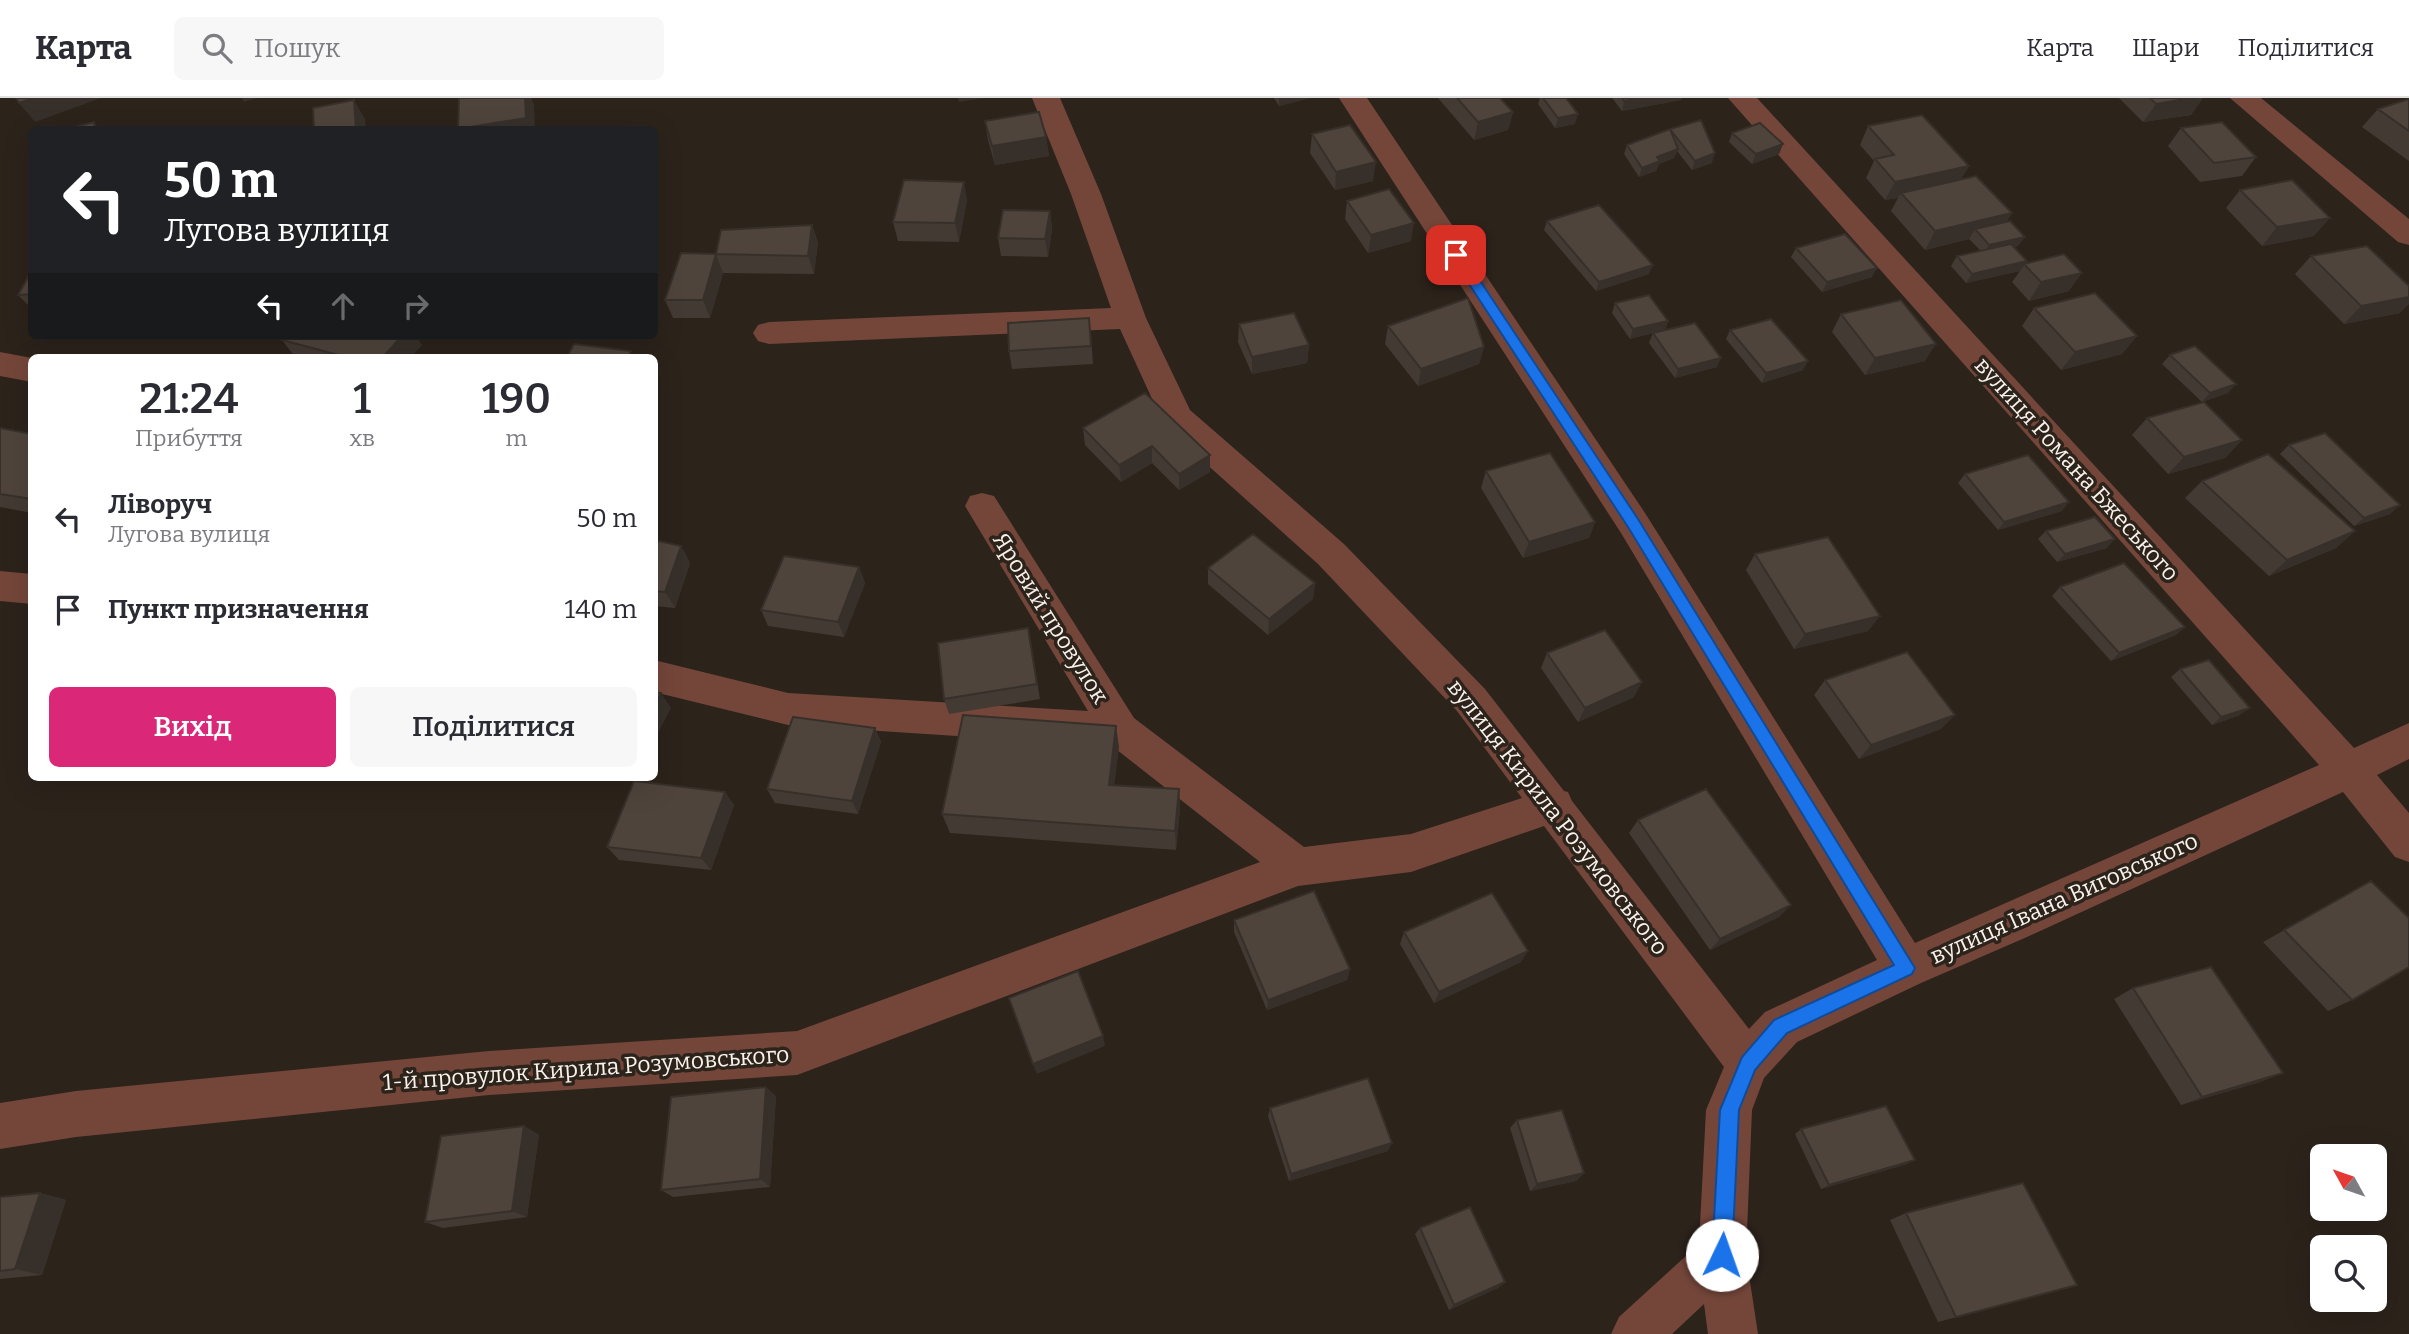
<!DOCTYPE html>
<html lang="uk">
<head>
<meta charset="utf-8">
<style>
	:root { --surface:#fff; --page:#f7f7f7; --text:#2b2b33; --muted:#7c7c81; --line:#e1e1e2; --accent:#db2777 }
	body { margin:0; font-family:Bitter,serif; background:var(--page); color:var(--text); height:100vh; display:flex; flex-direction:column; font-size:26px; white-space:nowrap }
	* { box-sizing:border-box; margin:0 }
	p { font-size:23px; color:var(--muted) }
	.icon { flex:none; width:38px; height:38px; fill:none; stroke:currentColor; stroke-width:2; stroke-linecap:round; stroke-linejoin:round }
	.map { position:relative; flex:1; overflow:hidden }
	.details { position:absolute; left:28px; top:256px; width:630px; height:427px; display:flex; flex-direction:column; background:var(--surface); border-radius:10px; box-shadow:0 7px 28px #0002 }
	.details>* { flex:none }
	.top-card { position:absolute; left:28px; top:28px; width:630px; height:214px; border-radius:10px; box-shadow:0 7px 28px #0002; background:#202124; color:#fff; overflow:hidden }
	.needle { width:46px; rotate:310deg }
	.fabs { position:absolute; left:2310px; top:1046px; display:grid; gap:14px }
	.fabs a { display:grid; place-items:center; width:77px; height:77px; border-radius:10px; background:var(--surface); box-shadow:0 7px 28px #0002; font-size:35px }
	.pin { position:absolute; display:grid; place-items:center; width:60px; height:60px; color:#fff; margin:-30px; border-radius:14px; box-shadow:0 4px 10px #0006 }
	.me { position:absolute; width:77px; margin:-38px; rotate:3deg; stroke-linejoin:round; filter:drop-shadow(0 0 5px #0008) }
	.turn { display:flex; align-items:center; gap:24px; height:147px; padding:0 21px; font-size:32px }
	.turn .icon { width:91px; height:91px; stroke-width:2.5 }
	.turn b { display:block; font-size:49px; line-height:60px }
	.lanes { display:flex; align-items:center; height:66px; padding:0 21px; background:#0003; justify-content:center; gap:35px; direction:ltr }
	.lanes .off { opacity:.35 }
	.eta { display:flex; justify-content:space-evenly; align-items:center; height:119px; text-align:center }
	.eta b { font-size:42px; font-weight:600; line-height:49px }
	.primary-button { display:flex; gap:14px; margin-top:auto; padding:14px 21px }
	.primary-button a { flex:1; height:80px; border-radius:10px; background:var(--accent); color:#fff; font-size:28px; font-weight:600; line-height:80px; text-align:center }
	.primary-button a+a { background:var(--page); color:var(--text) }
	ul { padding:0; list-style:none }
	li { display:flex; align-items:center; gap:21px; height:91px; padding:0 21px }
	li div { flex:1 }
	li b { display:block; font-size:26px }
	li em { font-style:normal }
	header { display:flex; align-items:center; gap:42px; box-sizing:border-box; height:98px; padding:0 35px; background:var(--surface); border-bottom:2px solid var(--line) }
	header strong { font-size:33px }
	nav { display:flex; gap:38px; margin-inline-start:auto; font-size:24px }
	.search { width:490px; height:63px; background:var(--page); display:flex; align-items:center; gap:18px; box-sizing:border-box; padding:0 24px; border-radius:10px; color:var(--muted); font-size:26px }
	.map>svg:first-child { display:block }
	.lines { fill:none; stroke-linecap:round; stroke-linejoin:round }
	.minor { fill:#74463a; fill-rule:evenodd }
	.wall { fill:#443a34 }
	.shaded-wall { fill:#37302a }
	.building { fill:#4f443c; stroke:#37302a; stroke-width:2 }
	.route { fill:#1a73e8; stroke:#114b97; stroke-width:2 }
	.labels { text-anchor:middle; stroke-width:7; stroke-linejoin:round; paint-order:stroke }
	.street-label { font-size:23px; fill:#f8f1ec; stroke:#2c231b }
</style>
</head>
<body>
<header>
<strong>Карта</strong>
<div class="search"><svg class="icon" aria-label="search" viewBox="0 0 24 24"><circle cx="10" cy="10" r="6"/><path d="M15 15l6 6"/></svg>Пошук</div>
<nav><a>Карта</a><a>Шари</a><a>Поділитися</a></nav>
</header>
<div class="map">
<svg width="2409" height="1236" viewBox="0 0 2409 1236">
	<rect width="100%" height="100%" fill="#2c231b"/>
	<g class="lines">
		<path class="minor" d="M1032,0H1060L1101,96L1146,220L1190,312L1344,446L1485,591L1564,693L1568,694L1572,703L1749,931L1765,914L1877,862L1621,435L1339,0H1367L1645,415L1915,845L2319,667L1728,0H1757L2354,650L2409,625V661L2377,677L2409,715V764L2395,759L2343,694L2027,839L1921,885L1797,944L1764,980L1752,1012L1746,1157L1758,1236H1708L1704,1206L1672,1236H1611L1619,1219L1699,1146L1706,1012L1724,969L1544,728L1411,774L1298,788L797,977L489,997L76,1039L0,1051V1005L76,993L489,953L797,933L1260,764L1112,648L788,627L654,594V562L788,595L1088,613L965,408L970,398L982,395L994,398L1134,620L1304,749L1411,736L1522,700L1457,613L1318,466L1165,329L1120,231L769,246L758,243L753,235L758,227L769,224L1111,210L1071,96Z
			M2230,0H2261L2409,121V147L2398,144Z
			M0,254L32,260V284L0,278Z
			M0,473L32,476V506L0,503Z"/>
	</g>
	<path class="wall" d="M1274,0H1310L1279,8Z
		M1438,0H1500L1513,14L1508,32L1474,42Z
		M1540,0H1566L1575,26L1555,30L1538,6Z
		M1612,0H1682L1681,2L1622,13Z
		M2119,0H2203L2191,17L2143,24Z
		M2409,1V63L2362,29L2378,11Z
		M985,23L1046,39L1049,58L995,67L988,42Z
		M1868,28L1969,68L1961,81L2012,115L2006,124L2018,148L2014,149L2027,163L2026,166L2069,193L2029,203L2012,184L2020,173L1966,185L1951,168L1957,158L1981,153L1969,141L1925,152L1891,113L1898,100L1885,102L1866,80L1874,63L1860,47Z
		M2181,30L2256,59L2242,78L2200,84L2168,48Z
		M1670,31L1712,65L1692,72L1677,53L1674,60L1659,66L1656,73L1639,79L1624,56L1627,47Z
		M1732,35L1783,46L1779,56L1752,66L1729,44Z
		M1312,36L1373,83L1335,92L1310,55Z
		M2240,92L2314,138L2262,148L2226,110Z
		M967,102L959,144L898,143L893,124Z
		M1347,103L1411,143L1368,155L1345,121Z
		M1050,113L1052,131L1048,159L1001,158L998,140Z
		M1547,123L1649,176L1596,193L1544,132Z
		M812,127L818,145L814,176L723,175L710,220H673L665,202L716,156Z
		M1796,150L1872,179L1822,194L1791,159Z
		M2311,158L2400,215L2344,226L2295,176Z
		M32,172V211L18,197Z
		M1615,205L1668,223L1665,232L1630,241L1612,215Z
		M2034,210L2137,238L2122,256L2061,272L2022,228Z
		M1841,216L1925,263L1865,277L1832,234Z
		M1239,226L1309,247L1307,265L1252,276L1238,244Z
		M1388,228L1484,249L1479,266L1418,288L1385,246Z
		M1730,232L1803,272L1762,285L1726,241Z
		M1653,235L1717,269L1675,280L1649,245Z
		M286,238H415L422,247L411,259H295L282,242Z
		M1091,238L1093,266L1012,271L1009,253Z
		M2170,257L2228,295L2202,304L2162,266Z
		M2147,320L2242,342L2225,360L2168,376L2132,337Z
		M0,330L32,336V415L0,409Z
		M1083,330L1210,357V374L1179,392L1152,365L1121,384L1085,347Z
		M2289,347L2390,416L2354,428L2280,356Z
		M1486,373L1595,424L1589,440L1523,460L1481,390Z
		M1965,376L2062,413L1998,432L1958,385Z
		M2202,383L2355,433L2336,450L2269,478L2185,400Z
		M2046,433L2107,450L2057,464L2038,441Z
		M654,442L681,448L690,465L675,510L654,508Z
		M1755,456L1868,533L1794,551L1746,472Z
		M859,469L865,485L844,539L768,528L761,512Z
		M1208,470L1315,485L1313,501L1268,537L1208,486Z
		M2060,489L2185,529L2176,537L2111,563L2052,498Z
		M1028,530L1040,601L949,616L944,601Z
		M1547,555L1634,599L1578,624L1541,570Z
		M2180,571L2240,617L2212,627L2171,579Z
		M1825,582L1941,631L1859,661L1814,597Z
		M875,630L881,644L858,716L775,705L767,691Z
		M1119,649L1114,687L1179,691L1180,711L1176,752L950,735L942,716Z
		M725,694L734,707L711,772L619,762L607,749Z
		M1638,722L1779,819L1710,852L1629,735Z
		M2371,783L2352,902L2328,913L2263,844Z
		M1234,822L1350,871L1347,882L1267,912L1234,834Z
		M1404,834L1521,864L1434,905L1400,846Z
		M2133,890L2283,975L2260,984L2181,1007L2114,901Z
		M776,998L770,1089L673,1099L661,1092Z
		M1270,1010L1388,1053L1289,1083L1268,1018Z
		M1517,1022L1584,1075L1576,1083L1530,1093L1510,1030Z
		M524,1028L539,1037L527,1119L443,1130L425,1124Z
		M1801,1031L1915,1062L1907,1066L1821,1091L1795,1036Z
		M40,1095L66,1102L42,1177L0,1181V1099Z
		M1906,1115L2077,1187L1938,1224L1890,1122Z
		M1420,1130L1505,1184L1498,1190L1449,1212L1415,1136Z"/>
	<path class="shaded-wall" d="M34,0H101L35,24L19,5Z
		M242,0H257L244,4Z
		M525,0H531L534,6L535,32H458Z
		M958,0H985L959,4Z
		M1279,0H1310L1279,8Z
		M1642,0H1682L1681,2L1622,13L1624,3Z
		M2191,0H2203L2191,17L2143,24L2156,6Z
		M354,2L365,21L366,32H356Z
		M1513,14L1508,32L1474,42L1478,24Z
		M1578,16L1575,26L1555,30L1558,20Z
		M94,24L100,32H95Z
		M1046,39L1049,58L995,67L992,48Z
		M1783,46L1779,56L1752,66L1756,56Z
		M1678,51L1674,60L1659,66L1656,73L1639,79L1642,70L1657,59Z
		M1715,55L1712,65L1692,72L1695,63Z
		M1376,64L1373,83L1335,92L1336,74Z
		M1969,68L1958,87L1901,95L1898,100L1885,102L1895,84Z
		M964,84L967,102L959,144L955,125Z
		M1050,113L1052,131L1048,159L1045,141Z
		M2012,115L2000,133L1975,131L1969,141L1925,152L1935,133Z
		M2330,120L2314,138L2262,148L2277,129Z
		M1414,125L1411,143L1368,155L1371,137Z
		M812,127L818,145L814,176L808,158Z
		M2025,139L2018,148L1984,156L1989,147Z
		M716,156L723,175L710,220L703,202Z
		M2027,163L2020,173L1966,185L1972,176Z
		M1653,167L1649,176L1596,193L1599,184Z
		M1877,170L1872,179L1822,194L1827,184Z
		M2082,175L2069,193L2029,203L2041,184Z
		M2409,199V206L2400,215L2344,226L2361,208Z
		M1668,223L1665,232L1630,241L1633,231Z
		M402,238H415L422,247L411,259H383Z
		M2137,238L2122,256L2061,272L2075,254Z
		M1936,246L1925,263L1865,277L1875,260Z
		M1309,247L1307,265L1252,276V259Z
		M1484,249L1479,266L1418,288L1421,271Z
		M1721,260L1717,269L1675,280L1678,271Z
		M1808,263L1803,272L1762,285L1766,275Z
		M2236,286L2228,295L2202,304L2210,295Z
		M2242,342L2225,360L2168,376L2184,359Z
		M1152,348V365L1121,384L1119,367Z
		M1210,357V374L1179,392V376Z
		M2069,404L2062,413L1998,432L2004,424Z
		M2400,407L2390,416L2354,428L2364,420Z
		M1595,424L1589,440L1523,460L1529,444Z
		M2355,433L2336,450L2269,478L2287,462Z
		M2115,441L2107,450L2057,464L2065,456Z
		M681,448L690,465L675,510L665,494Z
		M859,469L865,485L844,539L838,524Z
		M1315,485L1313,501L1268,537L1269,521Z
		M1880,518L1868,533L1794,551L1805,536Z
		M2185,529L2176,537L2111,563L2119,555Z
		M1642,584L1634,599L1578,624L1585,610Z
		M661,595L671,610L654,643V608Z
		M2250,610L2240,617L2212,627L2221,619Z
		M1955,617L1941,631L1859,661L1871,647Z
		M1116,628L1119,649L1111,706L1109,687Z
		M875,630L881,644L858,716L852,703Z
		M1179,691L1180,711L1176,752L1175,733Z
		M725,694L734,707L711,772L701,760Z
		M1791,807L1779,819L1710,852L1720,841Z
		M1528,853L1521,864L1434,905L1439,894Z
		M1350,871L1347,882L1267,912L1268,902Z
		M1103,938L1105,948L1037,976L1033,966Z
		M2283,975L2260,984L2181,1007L2202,999Z
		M766,989L776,998L770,1089L760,1081Z
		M524,1028L539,1037L527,1119L512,1113Z
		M1392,1045L1388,1053L1289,1083L1291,1076Z
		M1915,1062L1907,1066L1821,1091L1829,1087Z
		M1584,1075L1576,1083L1530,1093L1537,1086Z
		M40,1095L66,1102L42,1177L15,1171Z
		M1505,1184L1498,1190L1449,1212L1454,1207Z"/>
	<path class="building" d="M16,0H34L19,5Z
		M459,0H525L526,20L458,31Z
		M1457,0H1500L1513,14L1478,24Z
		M1543,0H1566L1578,16L1558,20Z
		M1622,0H1642L1624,3Z
		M2150,0H2191L2156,6Z
		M2409,1V33L2378,11Z
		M354,2L356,32H314L313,10Z
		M1039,14L1046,39L992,48L985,23Z
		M1922,17L1969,68L1895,84L1875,61L1894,57L1868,28Z
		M1701,22L1715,55L1695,63L1670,31Z
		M94,24L95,32H64Z
		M2222,24L2256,59L2214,65L2181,30Z
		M1760,25L1783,46L1756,56L1732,35Z
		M1350,27L1376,64L1336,74L1312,36Z
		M1670,31L1678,51L1657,59L1660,63L1642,70L1627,47Z
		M1976,78L2012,115L1935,133L1901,95Z
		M904,82L964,84L955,125L893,124Z
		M2292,82L2330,120L2277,129L2240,92Z
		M1389,91L1414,125L1371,137L1347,103Z
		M1599,107L1653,167L1599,184L1547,123Z
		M1003,112L1050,113L1045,141L998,140Z
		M2010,123L2025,139L1989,147L1975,131Z
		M812,127L808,158L716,156L703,202H665L681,155L716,156L721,132Z
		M1845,136L1877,170L1827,184L1796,150Z
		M2011,146L2027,163L1972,176L1957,158Z
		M2367,148L2409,188V199L2361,208L2311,158Z
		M2064,156L2082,175L2041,184L2024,166Z
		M32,172V196L18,197Z
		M2095,195L2137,238L2075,254L2034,210Z
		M1649,197L1668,223L1633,231L1615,205Z
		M1468,200L1484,249L1421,271L1388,228Z
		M1901,202L1936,246L1875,260L1841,216Z
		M1294,215L1309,247L1252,259L1239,226Z
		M1089,220L1091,248L1009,253L1008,225Z
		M1771,221L1808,263L1766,275L1730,232Z
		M1695,225L1721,260L1678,271L1653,235Z
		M286,238H402L383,259H346L282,242Z
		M574,246L631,253L628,259H567Z
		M2195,248L2236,286L2210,295L2170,257Z
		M1145,295L1210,357L1179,376L1152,348L1119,367L1083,330Z
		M2204,304L2242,342L2184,359L2147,320Z
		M0,330L32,336V400L31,401L0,396Z
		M2325,335L2400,407L2364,420L2289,347Z
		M1550,355L1595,424L1529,444L1486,373Z
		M2268,356L2355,433L2287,462L2202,383Z
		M2028,357L2069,404L2004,424L1965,376Z
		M2095,419L2115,441L2065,456L2046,433Z
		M1253,436L1315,485L1269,521L1208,470Z
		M1828,439L1880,518L1805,536L1755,456Z
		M654,442L681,448L665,494L654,493Z
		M784,458L859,469L838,524L761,512Z
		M2124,465L2185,529L2119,555L2060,489Z
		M1028,530L1037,586L944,601L938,545Z
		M1605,532L1642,584L1585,610L1547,555Z
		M1907,554L1955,617L1871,647L1825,582Z
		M2209,562L2250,610L2221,619L2180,571Z
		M654,594L661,595L654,608Z
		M963,617L1116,628L1109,687L1179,691L1175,733L942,716Z
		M793,619L875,630L852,703L767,691Z
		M634,683L725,694L701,760L607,749Z
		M1706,691L1791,807L1720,841L1638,722Z
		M2371,783L2409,820V869L2352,902L2284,832Z
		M1314,793L1350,871L1268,902L1234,822Z
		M1492,795L1528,853L1439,894L1404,834Z
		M2211,869L2283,975L2202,999L2133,890Z
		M1078,873L1103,938L1033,966L1009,900Z
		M1368,980L1392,1045L1291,1076L1270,1010Z
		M766,989L760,1081L661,1092L671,999Z
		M1886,1008L1915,1062L1829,1087L1801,1031Z
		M1562,1012L1584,1075L1537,1086L1517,1022Z
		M524,1028L512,1113L425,1124L441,1038Z
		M2023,1085L2077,1187L1956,1219L1906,1115Z
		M40,1095L15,1171L0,1173V1099Z
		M1470,1109L1505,1184L1454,1207L1420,1130Z"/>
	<path class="route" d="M1456,152L1461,154L1638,421L1915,870L1912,876L1787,935L1755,972L1739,1012L1732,1157L1729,1164L1722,1167L1715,1164L1712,1157L1720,1012L1742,959L1774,922L1894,867L1628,429L1452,160V154Z"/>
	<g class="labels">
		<g class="street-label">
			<text transform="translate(2077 371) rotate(48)" y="8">вулиця Романа Бжеського</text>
			<text transform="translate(1051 520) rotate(58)" y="8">Яровий провулок</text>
			<text transform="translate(1558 719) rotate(52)" y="8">вулиця Кирила Розумовського</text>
			<text transform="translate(2064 800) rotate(-24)" y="8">вулиця Івана Виговського</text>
			<text transform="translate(586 970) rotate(-4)" y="8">1-й провулок Кирила Розумовського</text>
		</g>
	</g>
</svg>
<div class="fabs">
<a><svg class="needle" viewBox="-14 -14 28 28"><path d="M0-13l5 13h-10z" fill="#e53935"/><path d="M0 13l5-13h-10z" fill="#7c7c81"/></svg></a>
<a><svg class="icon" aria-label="search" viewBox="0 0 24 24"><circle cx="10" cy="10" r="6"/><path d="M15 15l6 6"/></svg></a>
</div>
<div class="pin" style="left:1456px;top:157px;background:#d93025"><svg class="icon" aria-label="arrive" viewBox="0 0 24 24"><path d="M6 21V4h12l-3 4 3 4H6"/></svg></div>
<svg class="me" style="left:1722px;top:1157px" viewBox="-20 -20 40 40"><circle r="19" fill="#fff"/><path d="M0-13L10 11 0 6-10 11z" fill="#1a73e8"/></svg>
<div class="top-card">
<div class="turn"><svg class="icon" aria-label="left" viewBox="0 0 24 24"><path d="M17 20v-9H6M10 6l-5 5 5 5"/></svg><div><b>50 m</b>Лугова вулиця</div></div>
<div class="lanes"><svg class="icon" aria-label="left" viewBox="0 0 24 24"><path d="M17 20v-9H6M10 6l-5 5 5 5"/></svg><svg class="icon off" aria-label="ahead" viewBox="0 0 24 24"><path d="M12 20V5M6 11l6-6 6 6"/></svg><svg class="icon off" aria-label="right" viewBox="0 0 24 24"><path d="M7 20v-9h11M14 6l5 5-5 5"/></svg></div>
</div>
<section class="details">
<div class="eta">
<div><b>21:24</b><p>Прибуття</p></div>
<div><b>1</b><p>хв</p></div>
<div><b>190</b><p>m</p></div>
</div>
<ul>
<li><svg class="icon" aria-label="left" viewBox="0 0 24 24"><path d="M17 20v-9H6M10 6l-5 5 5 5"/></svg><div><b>Ліворуч</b><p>Лугова вулиця</p></div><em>50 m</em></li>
<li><svg class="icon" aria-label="arrive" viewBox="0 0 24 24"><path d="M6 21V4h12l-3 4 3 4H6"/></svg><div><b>Пункт призначення</b></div><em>140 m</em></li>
</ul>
<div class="primary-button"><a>Вихід</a><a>Поділитися</a></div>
</section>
</div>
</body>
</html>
